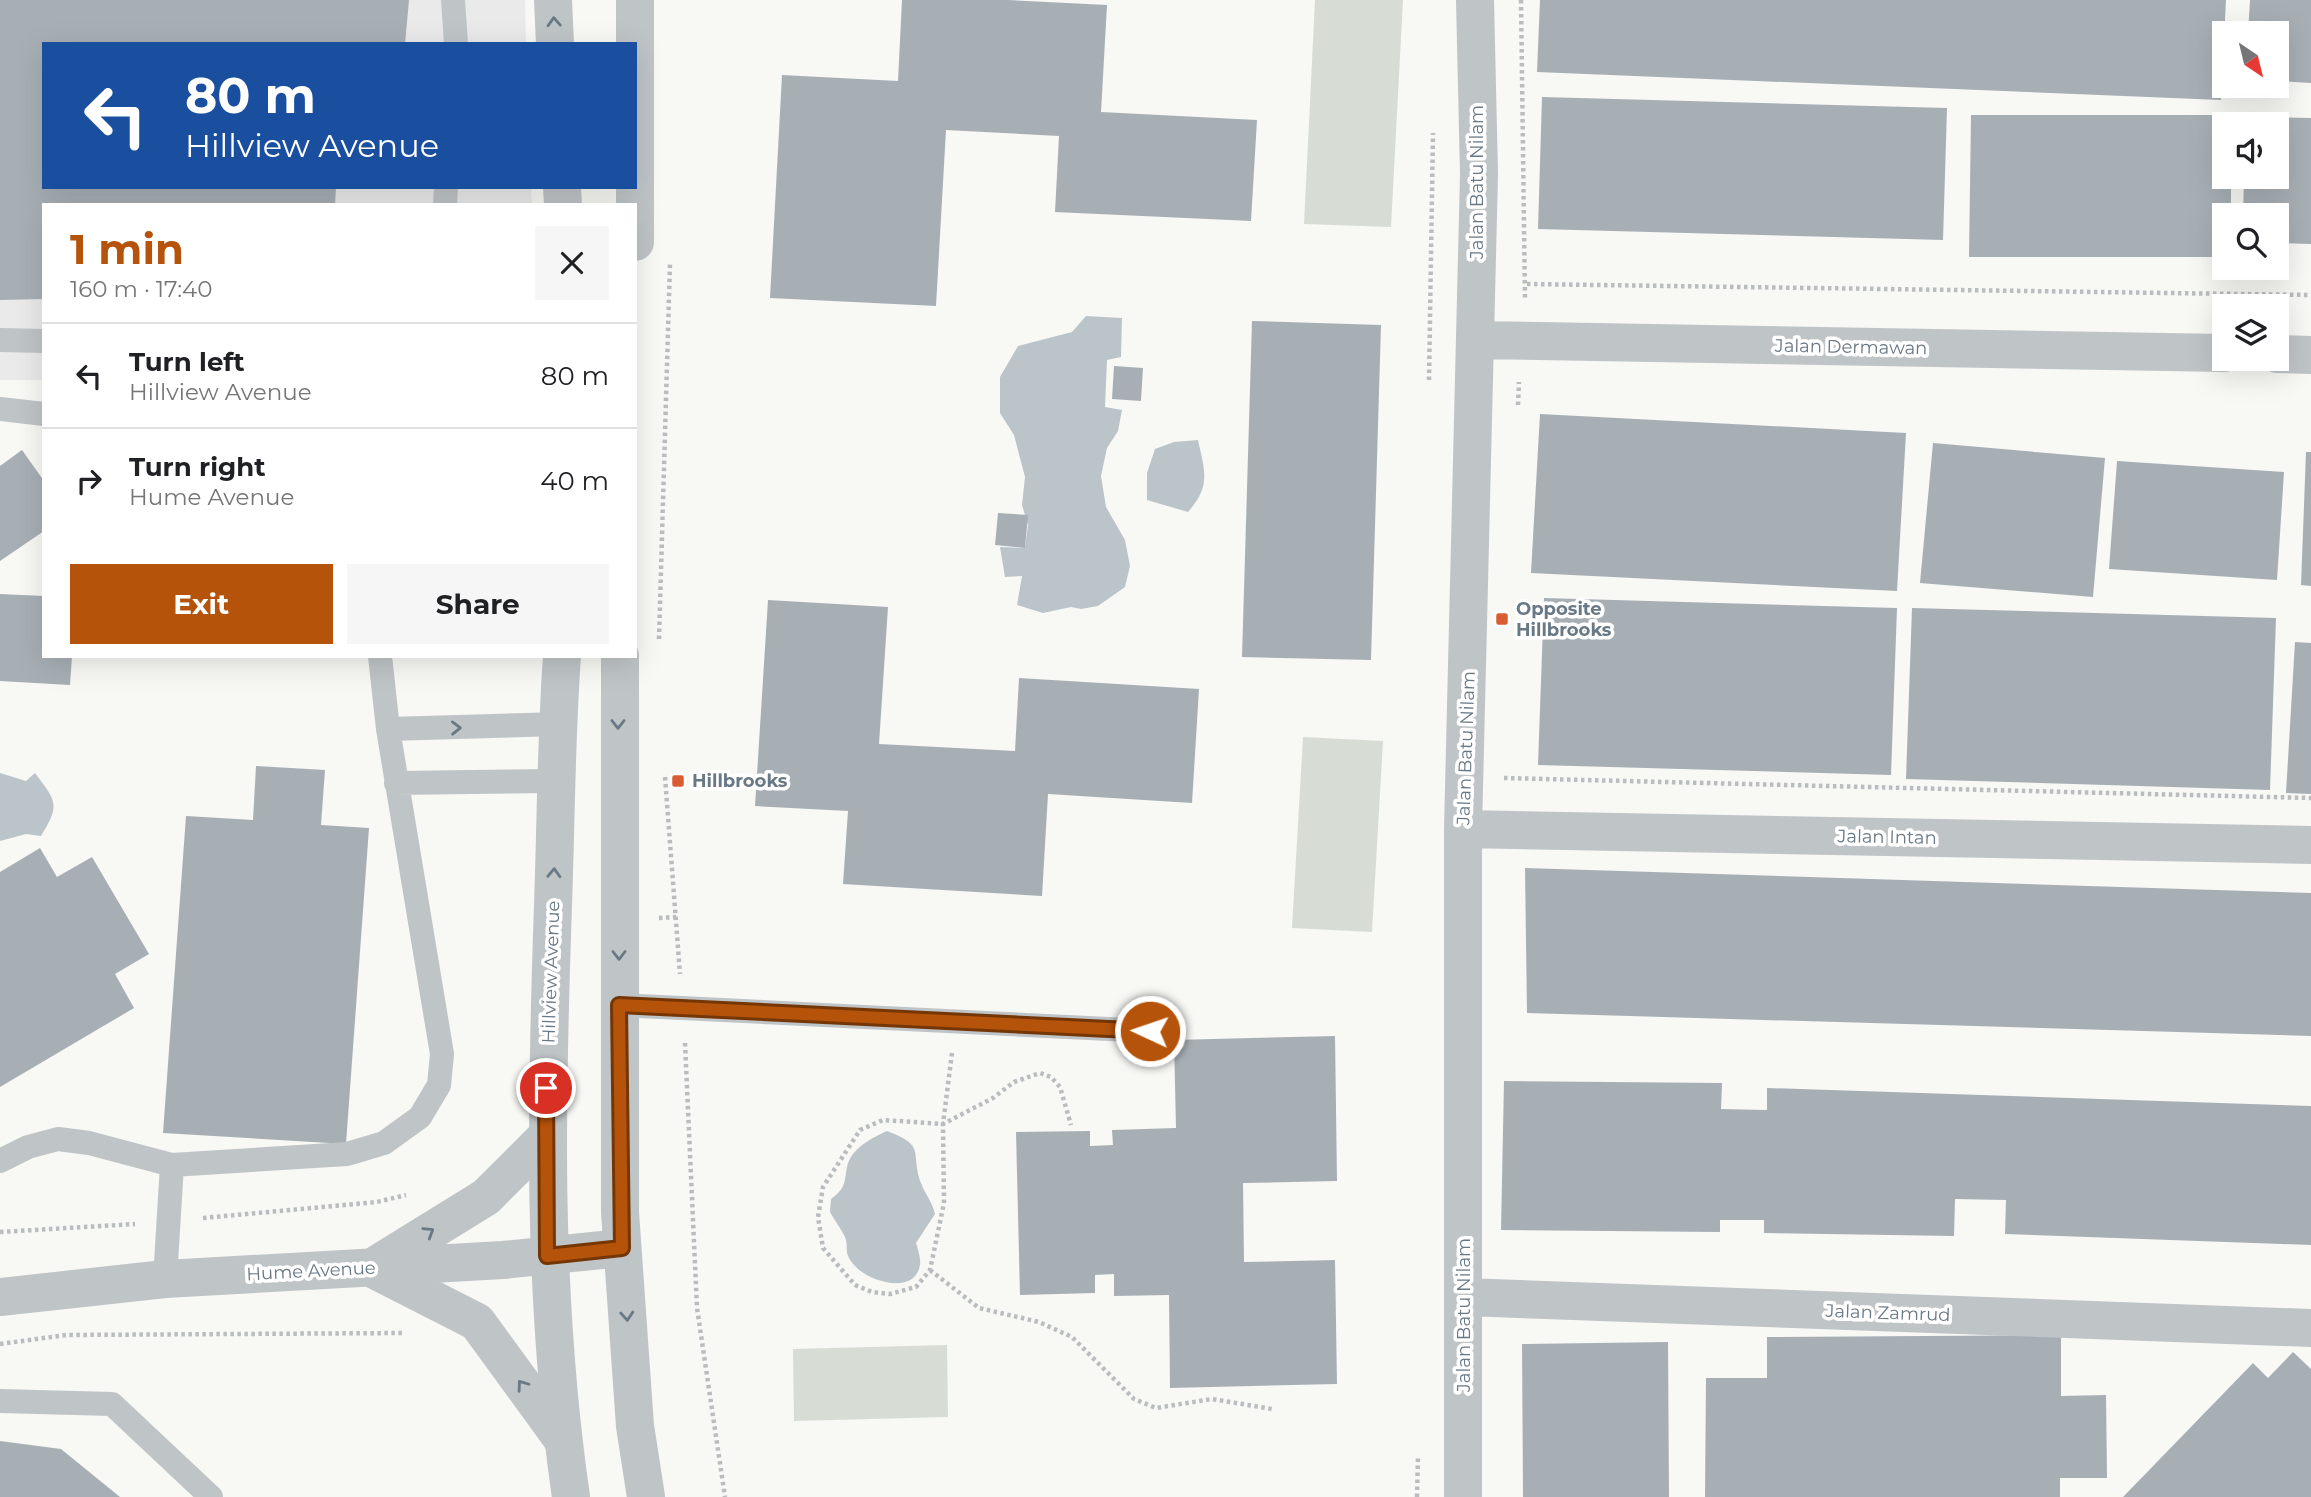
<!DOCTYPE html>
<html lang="en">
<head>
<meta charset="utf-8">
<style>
	:root { --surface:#fff; --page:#f6f6f6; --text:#202124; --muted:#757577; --line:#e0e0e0; --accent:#b45309 }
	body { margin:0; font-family:Montserrat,sans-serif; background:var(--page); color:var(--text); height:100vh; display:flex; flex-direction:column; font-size:26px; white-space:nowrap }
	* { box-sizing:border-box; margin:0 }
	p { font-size:23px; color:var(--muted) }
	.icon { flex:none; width:38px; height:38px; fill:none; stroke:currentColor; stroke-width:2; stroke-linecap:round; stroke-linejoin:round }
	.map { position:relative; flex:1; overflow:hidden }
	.panel { position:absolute; left:42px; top:203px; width:595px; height:455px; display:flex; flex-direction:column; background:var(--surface); border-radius:0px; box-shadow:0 7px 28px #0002 }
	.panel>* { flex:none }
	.hud { position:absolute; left:42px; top:42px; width:595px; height:147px; border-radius:0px; box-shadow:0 7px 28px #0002; background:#1a4fa0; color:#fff; overflow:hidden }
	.needle { width:46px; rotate:145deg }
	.tools { position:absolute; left:2212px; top:21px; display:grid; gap:14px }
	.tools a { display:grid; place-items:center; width:77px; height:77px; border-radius:0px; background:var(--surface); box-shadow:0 7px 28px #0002; font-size:35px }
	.pin { position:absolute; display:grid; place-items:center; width:60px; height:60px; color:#fff; margin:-30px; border:4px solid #fff; border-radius:50%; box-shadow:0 2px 7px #0007 }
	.me { position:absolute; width:77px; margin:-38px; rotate:273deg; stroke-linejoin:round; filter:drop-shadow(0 0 5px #0008) }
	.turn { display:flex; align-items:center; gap:24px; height:147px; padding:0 28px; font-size:32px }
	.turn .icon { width:91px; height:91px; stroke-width:2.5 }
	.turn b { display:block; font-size:49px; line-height:60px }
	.round { display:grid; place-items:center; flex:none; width:74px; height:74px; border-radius:0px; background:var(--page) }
	.head { display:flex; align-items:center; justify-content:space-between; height:119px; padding:0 28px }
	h1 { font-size:42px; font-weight:700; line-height:52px; color:var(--accent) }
	.primary-button { display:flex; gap:14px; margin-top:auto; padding:14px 28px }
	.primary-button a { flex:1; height:80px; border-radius:0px; background:var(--accent); color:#fff; font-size:28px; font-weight:700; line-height:80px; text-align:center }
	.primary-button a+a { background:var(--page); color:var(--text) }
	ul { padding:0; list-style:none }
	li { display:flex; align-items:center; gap:21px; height:105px; padding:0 28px; border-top:2px solid var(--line) }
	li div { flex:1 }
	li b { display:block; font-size:26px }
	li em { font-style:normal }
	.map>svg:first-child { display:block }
	.built { fill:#e9eae9 }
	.green { fill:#d7ddd5 }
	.water { fill:#bbc4c9 }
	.building { fill:#a7afb5 }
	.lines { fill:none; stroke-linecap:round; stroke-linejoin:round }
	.path { stroke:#babdbf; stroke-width:4.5; stroke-dasharray:3.5 3.5; stroke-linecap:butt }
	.service { stroke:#bfc4c7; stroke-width:24 }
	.minor { stroke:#bfc4c7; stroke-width:38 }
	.tertiary { stroke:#bfc4c7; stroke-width:38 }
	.oneway { stroke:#697885 }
	.route-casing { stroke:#753606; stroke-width:18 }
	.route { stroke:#b45309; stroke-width:12 }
	.poi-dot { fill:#da5c33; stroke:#fff; stroke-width:2.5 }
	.labels { text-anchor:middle; stroke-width:7; stroke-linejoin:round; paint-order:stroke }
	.street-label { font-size:18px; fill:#697885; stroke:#fff }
	.poi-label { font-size:18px; font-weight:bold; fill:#697885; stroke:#fff; text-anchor:start }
</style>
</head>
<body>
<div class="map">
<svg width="2311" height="1497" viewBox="0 0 2311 1497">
	<rect width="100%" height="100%" fill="#f8f8f5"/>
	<path class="built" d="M0,0H525L526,44H44V187H531L532,205H44V380H0Z"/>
	<path class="green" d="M1315,0H1403L1391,227L1304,224Z
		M1303,737L1383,741L1372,932L1292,928Z
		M947,1345L948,1417L794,1421L793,1349Z"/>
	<path class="water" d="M1086,316L1122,318L1121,357L1107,360L1105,407L1122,410L1118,431L1107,448L1101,476L1106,507L1125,540L1130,566L1125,587L1098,606L1081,609L1071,607L1043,613L1017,605L1022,576L1005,577L1000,547L1025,548L1028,525L1022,505L1025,477L1014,435L1000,413V377L1018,346L1072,332Z
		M1198,440C1205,472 1211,486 1188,512L1147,500V473L1155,449L1174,442Z
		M0,773L26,781L35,773C57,802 60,805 41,836L26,834L0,841Z
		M887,1131C927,1146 910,1152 921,1183C925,1194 932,1201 935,1214L916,1243C918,1249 921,1259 920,1265C915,1295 871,1282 857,1268C840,1251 851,1248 844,1235C840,1227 834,1220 830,1212L831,1199C846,1188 844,1183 847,1167C851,1148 872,1138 887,1131Z"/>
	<path class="building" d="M0,0H409L405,44H44V187H336L335,205H44V299L0,300Z
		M902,0H1008L1107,5L1101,112L1257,120L1251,221L1055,212L1059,136L946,130L936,306L770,298L782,75L898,81Z
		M1540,0H2226L2221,100L1537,72Z
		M2250,0H2311V83L2277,81V33H2248Z
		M1542,97L1947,108L1943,240L1538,229Z
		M1971,115H2231V124H2224V177H2231V215H2224V257H1969Z
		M2246,117L2311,118V244L2277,243V215H2243L2244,177H2277V124H2246Z
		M1252,321L1381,325L1371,660L1242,657Z
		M1114,366L1143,368L1141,401L1112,399Z
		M1540,414L1906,433L1897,591L1531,573Z
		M1933,443L2105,458L2093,597L1920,583Z
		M22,450L44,481V531L0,561V466Z
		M2306,452H2311V586L2301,585Z
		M2117,461L2284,472L2277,580L2109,569Z
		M998,513L1028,515L1025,548L995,545Z
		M0,594L44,596V656H72L70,685L0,681Z
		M1544,598L1897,608L1891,775L1538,765Z
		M768,600L888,607L879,744L1015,751L1019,678L1199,689L1192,803L1048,794L1042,896L843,884L848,811L755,806Z
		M1912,608L2276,618L2270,790L1906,779Z
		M2295,642L2311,643V794L2286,793Z
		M256,766L325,770L321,825L369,828L346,1144L163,1133L186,816L253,820Z
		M40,848L57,877L92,857L149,954L115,974L134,1008L0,1087V872Z
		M1525,868L2311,893V1036L1527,1013Z
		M1335,1036L1337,1181L1243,1183L1244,1262L1335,1260L1337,1384L1170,1388L1169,1295L1114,1296V1274L1095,1275V1293L1020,1295L1016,1132L1090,1131V1146L1113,1145L1112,1130L1176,1128L1174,1040Z
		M1504,1081L1722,1083L1721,1109L1767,1110V1088L2311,1106V1245L2005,1234L2006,1200L1955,1199L1954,1236L1764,1233V1220H1720V1232L1501,1230Z
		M2061,1335V1396L2106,1395L2107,1478H2060V1497H1705L1706,1378H1767V1337Z
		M1668,1342L1669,1497H1523L1522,1344Z
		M2293,1352L2311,1369V1497H2123L2253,1363L2268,1378Z
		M0,1441L61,1449L120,1497H0Z"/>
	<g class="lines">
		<path class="path" d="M1521,0L1525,300
			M1527,284L2311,295
			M1429,380L1433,133
			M1518,405L1519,382
			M659,639L670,263
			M665,777L680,974
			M1504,778L2311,798
			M659,918L676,917
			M685,1043L697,1308L725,1497
			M952,1053L943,1124L944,1203L930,1270L916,1287L890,1294L872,1292L855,1285L823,1248L818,1217L823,1187L860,1130L883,1120L943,1124L993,1098L1014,1082L1040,1073L1051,1077L1060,1087L1071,1125
			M203,1218L377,1202L406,1195
			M0,1232L135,1224
			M930,1270L979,1308L1039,1322L1072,1337L1134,1399L1156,1408L1212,1399L1272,1409
			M0,1344L66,1335L403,1333
			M1417,1497L1418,1456"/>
		<path class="service" d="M453,0L456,44
			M445,205L446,187
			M0,340L44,341
			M0,409L44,414
			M388,729L560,724
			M396,783L558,781
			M619,1005L1150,1031
			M0,1161L28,1147L58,1139L89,1143L172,1165L347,1154L384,1143L420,1117L439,1085L442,1054L388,729L380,656
			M165,1279L172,1165
			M0,1401L112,1404L211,1497"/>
		<path class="minor" d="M1477,340L2224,353
			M2277,354L2311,355
			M1463,829L2311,845
			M376,1265L486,1197L546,1137
			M373,1269L477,1322L563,1440
			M0,1297L165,1279L503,1260L622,1248
			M1465,1297L2311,1328
			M1463,1497V829L1479,174L1475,0"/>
		<path class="tertiary" d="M553,0L555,44
			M562,187L563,205
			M635,242V0
			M562,656C556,739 556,822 553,905C546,1107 542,1296 571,1497
			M620,656V1212L635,1426L646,1497"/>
	</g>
	<defs><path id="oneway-chevron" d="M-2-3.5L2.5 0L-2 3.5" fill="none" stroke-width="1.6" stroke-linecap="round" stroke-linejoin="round" transform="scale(1.75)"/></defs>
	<g class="oneway">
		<use href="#oneway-chevron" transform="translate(554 22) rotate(-93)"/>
		<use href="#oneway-chevron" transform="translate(618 724) rotate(90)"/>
		<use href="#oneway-chevron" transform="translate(456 728) rotate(-1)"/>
		<use href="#oneway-chevron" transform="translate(554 873) rotate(-88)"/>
		<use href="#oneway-chevron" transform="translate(619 955) rotate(90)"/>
		<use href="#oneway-chevron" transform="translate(429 1232) rotate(-32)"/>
		<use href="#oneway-chevron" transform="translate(627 1316) rotate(86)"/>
		<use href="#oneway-chevron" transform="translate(522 1385) rotate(-126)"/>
	</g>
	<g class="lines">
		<defs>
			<path id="route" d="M546,1088L547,1256L622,1248L619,1005L1150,1031"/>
		</defs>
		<use href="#route" class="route-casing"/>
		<use href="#route" class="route"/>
	</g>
	<g class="poi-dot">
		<rect x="1495" y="612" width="14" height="14" rx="3.5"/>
		<rect x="671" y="774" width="14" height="14" rx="3.5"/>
	</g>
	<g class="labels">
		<g class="street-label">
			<text transform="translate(1477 182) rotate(-90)" y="6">Jalan Batu Nilam</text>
			<text transform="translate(1851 347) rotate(1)" y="6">Jalan Dermawan</text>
			<text transform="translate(1466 748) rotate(-88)" y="6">Jalan Batu Nilam</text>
			<text transform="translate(1887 837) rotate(1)" y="6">Jalan Intan</text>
			<text transform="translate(551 972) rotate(-88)" y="6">Hillview Avenue</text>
			<text transform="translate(311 1271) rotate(-3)" y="6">Hume Avenue</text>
			<text transform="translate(1888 1313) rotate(2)" y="6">Jalan Zamrud</text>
			<text transform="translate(1464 1315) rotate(-90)" y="6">Jalan Batu Nilam</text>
		</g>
		<g class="poi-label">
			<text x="1516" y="615">Opposite<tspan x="1516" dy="21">Hillbrooks</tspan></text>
			<text x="692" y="787">Hillbrooks</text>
		</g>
	</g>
</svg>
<div class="tools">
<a><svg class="needle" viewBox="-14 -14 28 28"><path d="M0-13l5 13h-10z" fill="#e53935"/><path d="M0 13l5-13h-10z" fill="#757577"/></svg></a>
<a><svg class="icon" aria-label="sound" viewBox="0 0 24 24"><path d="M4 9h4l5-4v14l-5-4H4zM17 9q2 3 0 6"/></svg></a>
<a><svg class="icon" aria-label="search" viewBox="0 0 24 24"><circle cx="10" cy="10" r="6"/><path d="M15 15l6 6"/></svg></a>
<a><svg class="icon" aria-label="layers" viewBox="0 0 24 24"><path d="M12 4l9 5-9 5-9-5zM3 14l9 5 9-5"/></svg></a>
</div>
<div class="pin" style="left:546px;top:1088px;background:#d93025"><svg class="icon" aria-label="arrive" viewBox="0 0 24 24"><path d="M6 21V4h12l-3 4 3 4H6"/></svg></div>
<svg class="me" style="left:1150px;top:1031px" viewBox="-20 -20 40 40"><circle r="17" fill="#b45309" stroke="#fff" stroke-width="3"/><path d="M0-11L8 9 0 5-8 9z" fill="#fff"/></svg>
<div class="hud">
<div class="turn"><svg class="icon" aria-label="left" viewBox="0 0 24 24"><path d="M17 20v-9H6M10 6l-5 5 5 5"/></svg><div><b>80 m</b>Hillview Avenue</div></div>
</div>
<section class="panel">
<div class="head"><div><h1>1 min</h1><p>160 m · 17:40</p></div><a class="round"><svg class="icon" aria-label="close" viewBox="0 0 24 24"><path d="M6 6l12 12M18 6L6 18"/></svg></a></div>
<ul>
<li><svg class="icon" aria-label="left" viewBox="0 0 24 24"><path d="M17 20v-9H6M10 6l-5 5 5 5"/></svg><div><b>Turn left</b><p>Hillview Avenue</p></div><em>80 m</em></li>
<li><svg class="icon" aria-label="right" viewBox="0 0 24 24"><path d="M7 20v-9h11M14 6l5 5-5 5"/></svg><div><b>Turn right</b><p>Hume Avenue</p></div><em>40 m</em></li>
</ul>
<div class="primary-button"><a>Exit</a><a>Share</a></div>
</section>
</div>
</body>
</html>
